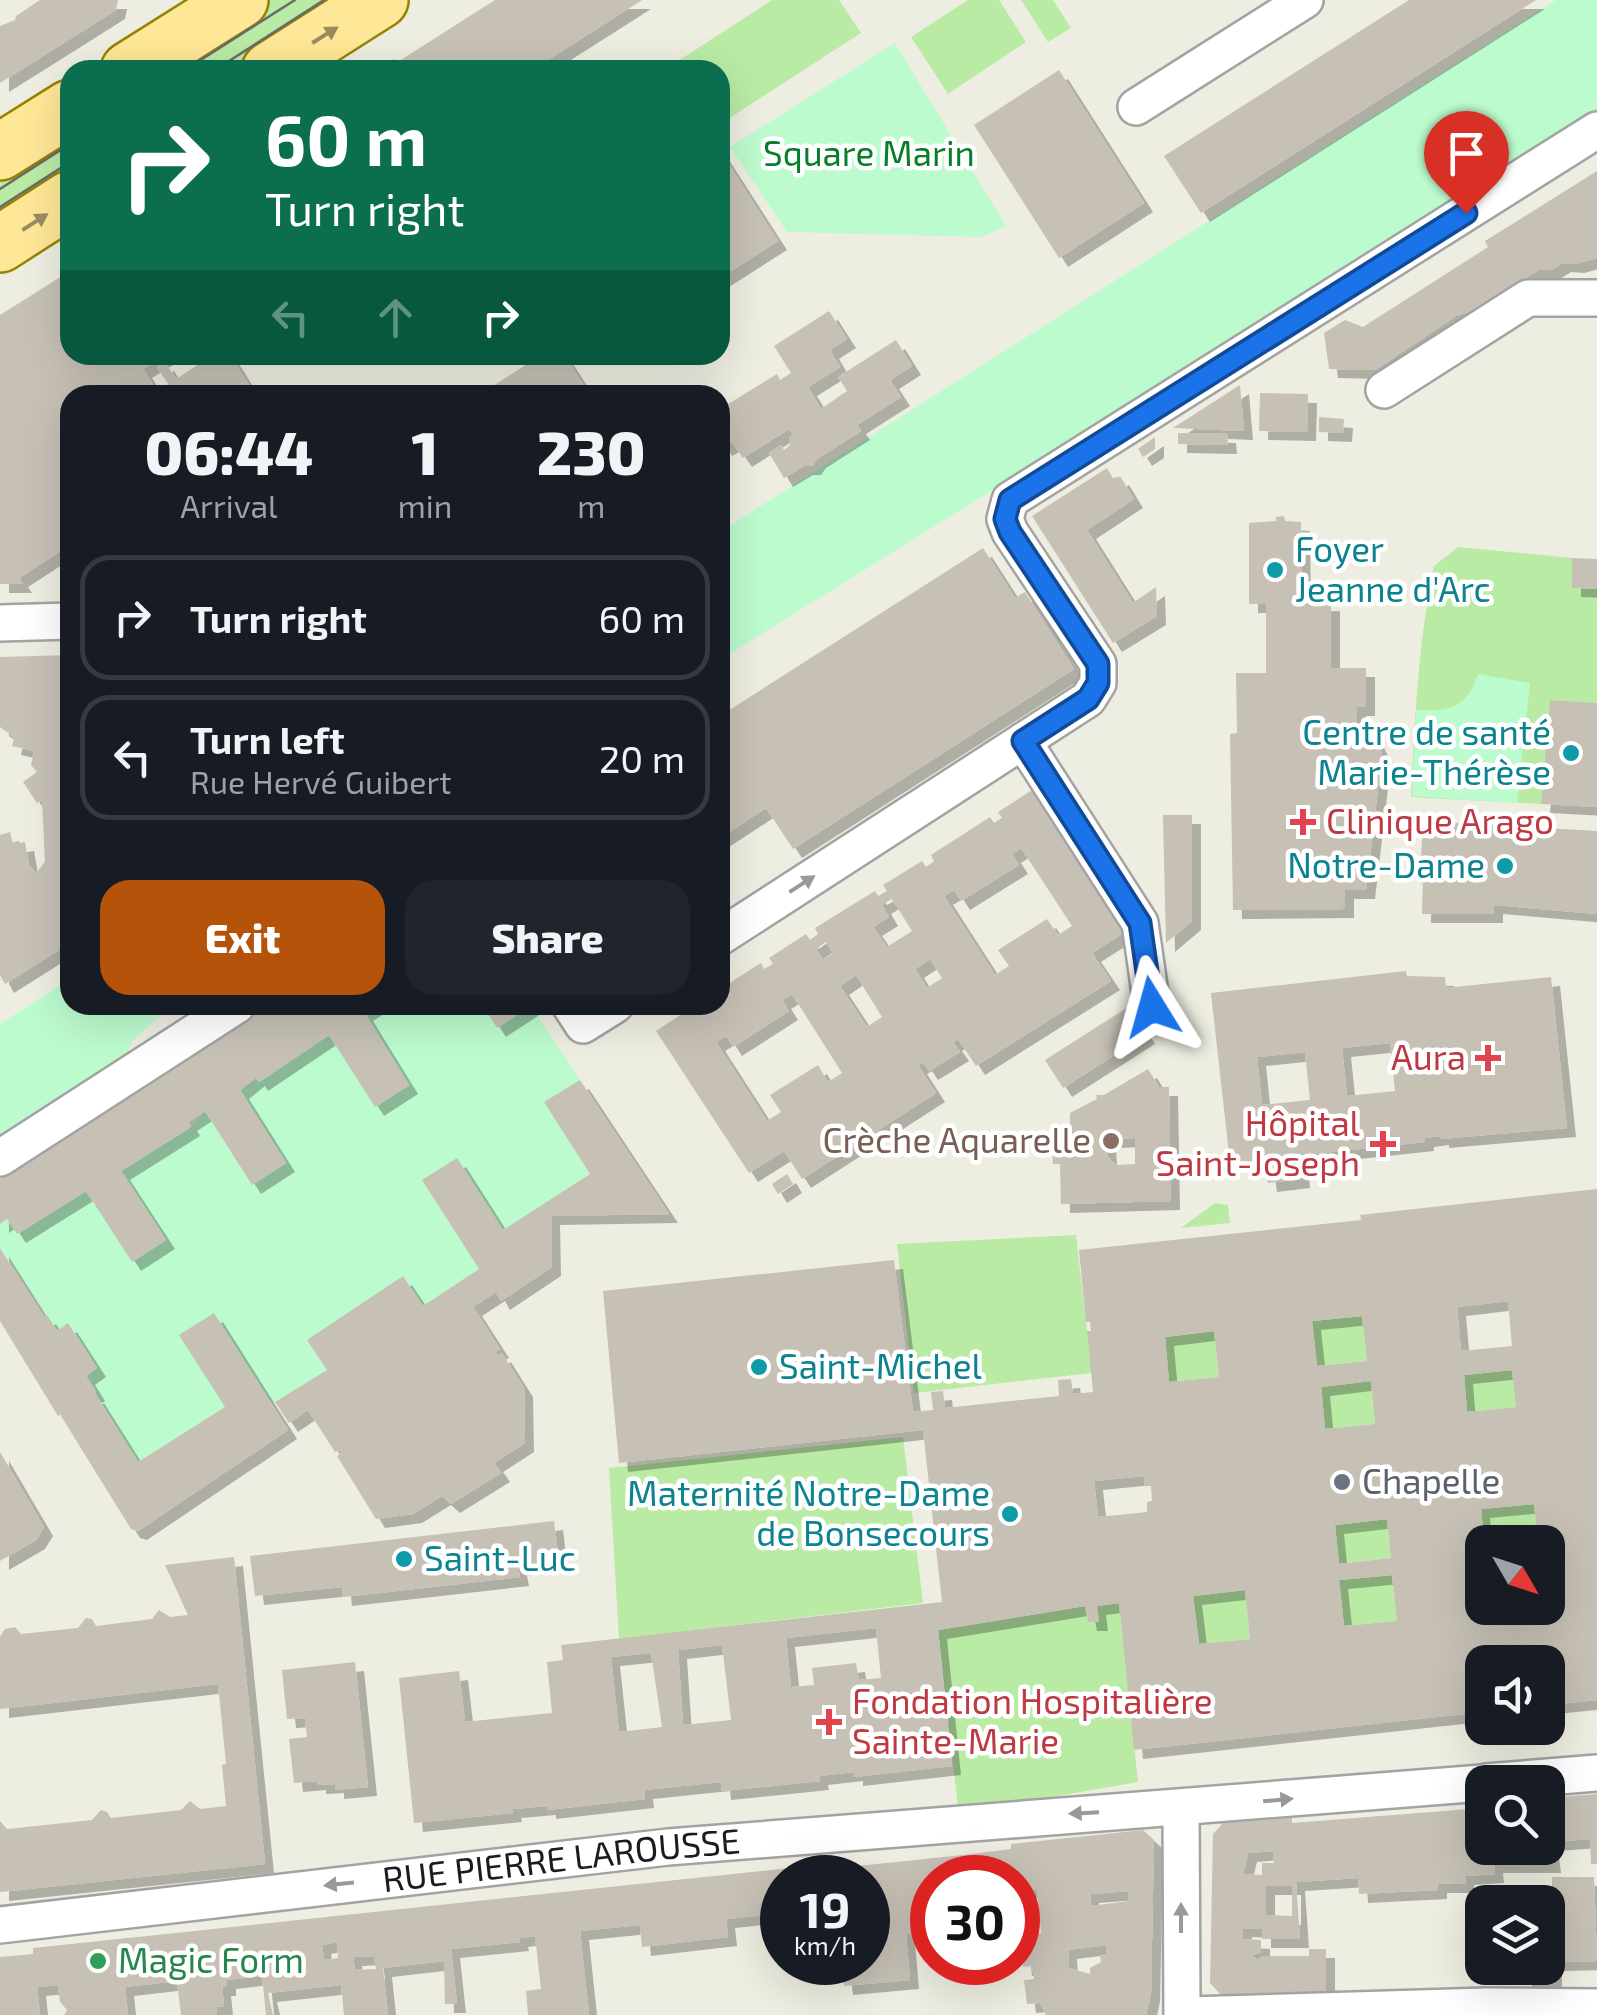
<!DOCTYPE html>
<html lang="en">
<head>
<meta charset="utf-8">
<style>
	:root { --surface:#171b24; --page:#20242c; --text:#f1f3f6; --muted:#9ea1a6; --line:#363941; --accent:#b45309 }
	body { margin:0; font-family:"Exo 2",sans-serif; background:var(--page); color:var(--text); height:100vh; display:flex; flex-direction:column; font-size:38px; white-space:nowrap }
	* { box-sizing:border-box; margin:0 }
	p { font-size:32px; color:var(--muted) }
	.icon { flex:none; width:55px; height:55px; fill:none; stroke:currentColor; stroke-width:2; stroke-linecap:round; stroke-linejoin:round }
	.map { position:relative; flex:1; overflow:hidden }
	.side { position:absolute; left:60px; top:385px; width:670px; height:630px; display:flex; flex-direction:column; background:var(--surface); border-radius:30px; box-shadow:0 10px 40px #0002 }
	.side>* { flex:none }
	.hud { position:absolute; left:60px; top:60px; width:670px; height:305px; border-radius:30px; box-shadow:0 10px 40px #0002; background:#0b6e4f; color:#fff; overflow:hidden }
	.needle { width:65px; rotate:129deg }
	.buttons { position:absolute; left:1465px; top:1525px; display:grid; gap:20px }
	.buttons a { display:grid; place-items:center; width:100px; height:100px; border-radius:20px; background:var(--surface); box-shadow:0 10px 40px #0002; font-size:50px }
	.speed { position:absolute; left:760px; top:1855px; display:flex; gap:20px; font-size:50px; font-weight:700; text-align:center }
	.speed>* { display:grid; place-content:center; width:130px; height:130px; border-radius:50%; background:var(--surface); box-shadow:0 10px 40px #0002; line-height:1 }
	.speed small { font-size:25px; font-weight:400 }
	.speed .limit { border:15px solid #d22; background:#fff; color:#111 }
	.pin { position:absolute; display:grid; place-items:center; width:85px; height:85px; color:#fff; margin:-102px -42px; border-radius:50% 50% 50% 0; rotate:-45deg; box-shadow:0 0 10px #0007 }
	.pin .icon { rotate:45deg }
	.me { position:absolute; width:110px; margin:-55px; rotate:352deg; stroke-linejoin:round; filter:drop-shadow(0 0 8px #0008) }
	.turn { display:flex; align-items:center; gap:35px; height:210px; padding:0 40px; font-size:45px }
	.turn .icon { width:130px; height:130px; stroke-width:2.5 }
	.turn b { display:block; font-size:70px; line-height:85px }
	.lanes { display:flex; align-items:center; height:95px; padding:0 40px; background:#0003; justify-content:center; gap:50px; direction:ltr }
	.lanes .off { opacity:.35 }
	.eta { display:flex; justify-content:space-evenly; align-items:center; height:170px; text-align:center }
	.eta b { font-size:60px; font-weight:800; line-height:70px }
	.cta { display:flex; gap:20px; margin-top:auto; padding:20px 40px }
	.cta a { flex:1; height:115px; border-radius:30px; background:var(--accent); color:#fff; font-size:40px; font-weight:800; line-height:115px; text-align:center }
	.cta a+a { background:var(--page); color:var(--text) }
	ul { padding:0; list-style:none }
	li { display:flex; align-items:center; gap:30px; height:125px; margin:0 20px 15px; padding:0 20px; border:5px solid var(--line); border-radius:30px }
	li div { flex:1 }
	li b { display:block; font-size:38px }
	li em { font-style:normal }
	.map>svg:first-child { display:block }
	.grass { fill:#b9eba5 }
	.park { fill:#bcfbce }
	.building { fill:#c6c0b5; fill-rule:evenodd; filter:url(#shadow) }
	.lines { fill:none; stroke-linecap:round; stroke-linejoin:round }
	.minor-casing { stroke:#a3a3a3; stroke-width:40 }
	.primary-casing { stroke:#958200; stroke-width:60 }
	.minor { stroke:#fff; stroke-width:35 }
	.primary { stroke:#fee796; stroke-width:55 }
	.tram { stroke:#6a6a6a; stroke-width:2.5 }
	.oneway { fill:#988c5f }
	.oneway2 { fill:#999 }
	.route-casing { stroke:#114b97; stroke-width:25 }
	.route { stroke:#1a73e8; stroke-width:18 }
	.culture-dot { fill:#0f9aa8; stroke:#fff; stroke-width:4 }
	.health-dot { fill:#e0444e; stroke:#fff; stroke-width:4 }
	.education-dot { fill:#8d6e63; stroke:#fff; stroke-width:4 }
	.worship-dot { fill:#6b7280; stroke:#fff; stroke-width:4 }
	.leisure-dot { fill:#2e9e5b; stroke:#fff; stroke-width:4 }
	.labels { text-anchor:middle; stroke-width:9; stroke-linejoin:round; paint-order:stroke }
	.park-label { font-size:35px; fill:#087d2a; stroke:#fff }
	.culture-label { font-size:35px; fill:#0d838f; stroke:#fff; text-anchor:start }
	.health-label { font-size:35px; fill:#be3a42; stroke:#fff; text-anchor:start }
	.education-label { font-size:35px; fill:#785e54; stroke:#fff; text-anchor:end }
	.worship-label { font-size:35px; fill:#5b616d; stroke:#fff; text-anchor:start }
	.street-label { font-size:35px; fill:#1c1c1c; stroke:#fff }
	.leisure-label { font-size:35px; fill:#27864d; stroke:#fff; text-anchor:start }
</style>
</head>
<body>
<div class="map">
<svg width="1597" height="2015" viewBox="0 0 1597 2015">
	<defs>
		<filter id="shadow"><feDropShadow dx="9" dy="9" stdDeviation="0" flood-color="#0004"/></filter>
	</defs>
	<rect width="100%" height="100%" fill="#eeede1"/>
	<path class="grass" d="M268,0H354L245,70H164L162,68Z
		M772,0H839L861,33L720,124V70H680L675,63Z
		M968,0H999L1026,42L948,94L911,37Z
		M1021,0H1053L1071,28L1048,42Z
		M70,126V180L0,224V171Z
		M1458,547L1572,558V588L1597,589V703L1550,700L1541,804L1411,797C1415,718 1418,642 1434,566Z
		M1215,1203L1228,1205L1230,1223L1181,1228Z
		M1076,1235L1092,1373L914,1393L897,1244Z
		M1362,1316L1367,1361L1317,1366L1312,1321Z
		M1214,1331L1219,1377L1169,1382L1165,1337Z
		M1512,1370L1516,1407L1467,1412L1464,1375Z
		M1371,1381L1375,1424L1325,1429L1321,1387Z
		M903,1437L923,1603L619,1639L609,1468Z
		M1534,1504L1538,1542H1484L1481,1509Z
		M1387,1519L1391,1558L1339,1564L1335,1525Z
		M1392,1575L1397,1621L1344,1626L1339,1580Z
		M1245,1590L1250,1639L1199,1644L1193,1596Z
		M1119,1603L1138,1782L1046,1798L958,1807L938,1630L1085,1606L1088,1622H1098L1097,1606Z"/>
	<path class="park" d="M1556,0H1597V113L720,660V532Z
		M895,43L1006,226L982,237L787,232L730,147Z
		M1478,674L1530,683L1517,803L1412,796L1416,710C1451,711 1466,709 1478,674Z
		M70,979V1005H173L132,1041L120,1071L0,1144V1024Z
		M375,1005H482L497,1028L531,1006L580,1080L545,1102L590,1174L503,1230L422,1180L479,1269L423,1306L403,1276L307,1340L327,1370L272,1404L214,1314L225,1407L138,1462L86,1376L97,1368L69,1324L57,1331L0,1247V1224L7,1219L18,1234L86,1191L132,1261L166,1240L121,1171L191,1127L205,1111L252,1185L286,1162L240,1090L329,1035L375,1107L409,1085L364,1012Z"/>
	<path class="building" d="M40,0H118L116,10L0,83V26L15,20L16,16Z
		M495,0H642L532,70H376L394,59L396,63Z
		M1409,0H1536L1201,213L1164,156Z
		M1059,70L1144,203L1059,258L974,125Z
		M720,151L778,241L720,278Z
		M1597,171V258L1575,264L1562,263L1551,270H1539L1468,312L1456,316L1375,370L1329,369L1324,333L1345,320L1363,327L1488,247L1485,241Z
		M70,271V355H166L143,369L157,391L168,384L157,367L165,362L176,379L213,355H230L255,395H70V545L19,578L23,584H0V315Z
		M829,311L847,339L830,350L840,367L808,387L821,409L847,391L838,377L896,340L912,366L890,380L901,397L857,425L861,431L817,459L812,466H804L784,478L769,453L781,445L784,450L790,445L789,439L793,434L789,429L743,458L732,442L723,447L720,441V409L777,374L780,380L791,373L774,346Z
		M541,355H564L590,395H479Z
		M1240,385L1244,431L1173,428Z
		M1260,393L1308,394L1307,432L1259,431Z
		M1319,417L1344,419L1343,433L1319,432Z
		M1178,433L1227,434L1228,445L1178,444Z
		M1155,437V449L1143,457L1138,449Z
		M1107,468L1114,480L1120,476L1134,499L1087,530L1133,603L1156,587L1157,616L1113,643L1032,516Z
		M1284,516L1285,521L1301,522L1302,603L1331,602V668H1366V707H1357V732H1372L1382,754L1366,890H1345V909L1233,910L1230,734L1237,733L1236,673H1266V604H1249V523L1276,521V517Z
		M983,548L1015,598L1025,592L1074,669L793,849L766,808L720,838V716Z
		M1572,558L1597,559V589L1572,588Z
		M70,655V943L5,984L0,975V835L10,832L13,844L25,842L29,865L36,873L45,862L42,800L37,803L23,782L37,772L31,765L34,751L12,746L14,737L0,727V657Z
		M1550,700L1597,703V807L1541,804Z
		M1037,787L1128,930L1092,953L1111,981L976,1066L958,1039L953,1042L960,1052L929,1071L923,1062L918,1065L936,1093L802,1179L784,1151L749,1173L656,1031L694,1006L697,1012L704,1005H720V989L761,963L764,969L773,964L769,958L806,934L810,940L818,934L815,928L875,891L878,896L887,891L883,885L922,861L926,867L934,861L931,855L990,817L994,823L1002,818L998,812ZM1021,848L1072,926L1058,935L1047,919L998,950L1009,966L995,975L944,896L954,890L961,901L1019,865L1012,854ZM892,899L912,931L887,947L873,927L889,917L882,905ZM826,942L833,953L823,960L816,949ZM930,959L942,978L927,988L915,969ZM856,975L882,1017L867,1027L840,986ZM792,994L842,1073L828,1082L818,1065L770,1095L781,1112L767,1121L716,1042L726,1036L733,1047L789,1011L782,1000Z
		M1163,815H1192V921L1166,943Z
		M1423,821L1597,831V914L1494,905V914H1422L1423,874H1412L1413,858H1421Z
		M1406,971L1407,976L1445,977L1446,988L1551,977L1567,1128L1440,1139V1136L1425,1138V1142L1230,1163L1211,993ZM1390,1043L1395,1091L1347,1096L1342,1048ZM1305,1052L1310,1100L1262,1105L1257,1057Z
		M270,1005H375L364,1012L409,1085L375,1107L329,1035L259,1082L256,1077L240,1090L286,1163L252,1185L205,1111L188,1122L191,1127L121,1171L166,1240L132,1262L86,1191L17,1234L7,1219L0,1224V1179Z
		M482,1005H532L497,1028Z
		M1128,1007L1146,1035L1063,1088L1045,1060Z
		M1148,1069L1159,1087H1169L1171,1201L1061,1204L1060,1164H1053L1051,1126L1070,1125V1113L1097,1099L1096,1095H1104ZM1135,1138V1164L1116,1165L1108,1157L1107,1139Z
		M580,1080L669,1214L551,1216L552,1267L501,1301L496,1292L473,1307L500,1349L495,1352L498,1356L502,1353L524,1388L525,1443L494,1463L501,1473L451,1504L442,1496L413,1514L376,1519L337,1456L342,1453L340,1450L335,1452L308,1410L289,1423L275,1402L327,1370L307,1340L403,1276L423,1306L479,1269L422,1180L457,1158L503,1230L590,1174L544,1102Z
		M1300,1166L1301,1179L1268,1183L1266,1170Z
		M787,1174L793,1184L778,1194L772,1184Z
		M1597,1189V1700L1548,1705V1662H1482V1712L1134,1750L1119,1603L1097,1606L1099,1622H1088L1085,1606L938,1630L952,1766L854,1777V1772L819,1776L820,1781L722,1791L721,1782L644,1790L645,1799L547,1810V1806L512,1809L513,1813L414,1823L399,1678L459,1671L465,1722L552,1713L547,1662L563,1660L561,1645L942,1602L923,1430L619,1463L603,1291L894,1260L913,1412L933,1410L931,1392L943,1391L945,1408L1059,1396L1058,1380L1071,1379L1073,1394L1093,1392L1087,1331H1091L1090,1322H1086L1079,1250L1361,1220L1360,1215ZM1508,1301L1512,1346L1461,1351L1457,1307ZM1362,1316L1367,1361L1317,1366L1312,1321ZM1214,1331L1219,1377L1169,1382L1165,1337ZM1512,1370L1516,1407L1467,1412L1464,1375ZM1371,1381L1375,1424L1325,1429L1321,1387ZM1144,1476L1145,1486H1151L1152,1501L1147,1502V1512L1098,1517L1094,1481ZM1534,1504L1538,1542H1548V1608L1491,1613V1608H1482L1484,1542L1481,1509ZM1387,1519L1391,1558L1339,1564L1335,1525ZM1392,1575L1397,1621L1344,1626L1339,1580ZM1245,1590L1250,1639L1199,1644L1193,1596ZM876,1628L881,1678L859,1680L856,1663L812,1668L814,1685L791,1687L786,1638ZM722,1645L731,1720L683,1725L678,1650ZM651,1653L662,1727L619,1732L611,1657Z
		M0,1248L44,1317L47,1315L57,1331L68,1323L97,1368L86,1376L96,1392L58,1416L0,1321Z
		M214,1313L288,1430L138,1531L131,1529L61,1416L95,1394L138,1462L225,1407L179,1335Z
		M0,1452L44,1527L36,1540L0,1561Z
		M554,1521L559,1562L518,1567L520,1577L343,1597L342,1587L255,1596L250,1556Z
		M234,1557L265,1864L0,1892V1821L7,1829L92,1820L101,1810L107,1812L111,1818L181,1810L190,1801L200,1809L226,1806L222,1765L226,1764L218,1684L0,1709V1637L5,1629L15,1627L21,1634L78,1628L86,1618L92,1619L96,1626L152,1619L159,1610L170,1617L188,1615L165,1565Z
		M355,1662L368,1787L335,1790V1784L317,1785V1781L294,1783L289,1739L307,1737L305,1718L287,1719L282,1670Z
		M1597,1794V1864H1591L1590,1839L1548,1842V1798Z
		M1482,1808V1848H1550L1552,1864H1494L1495,1874L1465,1876L1466,1884H1438V1890L1359,1894L1358,1878L1296,1882L1300,1939H1262V1929L1243,1928V1939L1261,1940V1952L1251,1956L1258,1960L1262,1956H1309V1949H1326V1993L1220,1994L1210,1983L1213,1834L1223,1823L1292,1818V1823ZM1273,1851L1274,1863H1262V1875L1243,1874L1248,1853ZM1266,1886H1292V1916L1266,1915Z
		M1143,1830L1154,1840L1151,1993L1146,2015H1046L1040,2003L1027,2004L1024,1980L1034,1979L1032,1966L1023,1967L1020,1935L1041,1933L1037,1889L1018,1891V1878H932V1932L906,1934L910,1980L844,1986L841,1962H868V1878H782V1913L726,1919L728,1937L642,1947L640,1925L580,1931L589,2015H528L526,1991L541,1989L535,1936L519,1938L520,1942L451,1949L457,2004H445L444,1961L383,1968L388,2015H344L341,1985L268,1993L273,2015H266L262,1976L227,1980V1987H222L224,2006L216,2007L217,2015H181L177,1981L125,1987L128,2015H64L67,2010L60,2002L58,1985L37,1987L40,2015H0V1957L33,1954V1948L828,1864L829,1869L963,1855L1011,1849V1844ZM1128,1891V1901L1091,1906L1090,1894ZM337,1942L338,1958L324,1960L322,1945ZM1106,1945L1107,1955L1100,1956L1101,1962L1090,1968V1974L1069,1968L1068,1950ZM374,1956L376,1969L355,1970L353,1957Z
		M1552,1877H1594L1597,1961L1553,1962V1980H1523V1968H1548V1947H1553V1938H1548V1923H1552Z"/>
	<g class="lines">
		<defs>
			<g id="minor">
				<path d="M1136,107L1305,0"/>
				<path d="M1384,390L1528,298H1597"/>
				<path d="M0,623L70,621"/>
				<path d="M1023,741L1140,923L1152,1007"/>
				<path d="M720,937L1088,699L1098,683V664L1010,532L1005,519L1010,500L1597,130"/>
				<path d="M570,1005L583,1025L615,1005"/>
				<path d="M0,1158L237,1005"/>
				<path d="M1486,1782L1597,1773"/>
				<path d="M1181,1807L1182,2015"/>
				<path id="s1" d="M0,1925L668,1847L1482,1783"/>
				<path d="M1190,2015L1486,2006L1597,2007"/>
			</g>
			<path id="primary" d="M129,70L240,0
				M270,70L380,0
				M0,152L70,108
				M0,244L70,199"/>
		</defs>
		<use href="#minor" class="minor-casing"/>
		<use href="#primary" class="primary-casing"/>
		<use href="#minor" class="minor"/>
		<use href="#primary" class="primary"/>
		<path class="tram" d="M185,70L295,0
			M215,70L324,0
			M0,189L70,144
			M0,207L70,162"/>
	</g>
	<defs><path id="oneway-solid" d="M-6-.8H1V-3.2L6.5 0L1 3.2V.8H-6Z" transform="scale(2.5)"/></defs>
	<g class="oneway">
		<use href="#oneway-solid" transform="translate(325 35) rotate(-32)"/>
		<use href="#oneway-solid" transform="translate(35 222) rotate(-33)"/>
	</g>
	<g class="oneway2">
		<use href="#oneway-solid" transform="translate(802 884) rotate(-33)"/>
		<use href="#oneway-solid" transform="translate(1278 1800) rotate(-5)"/>
		<use href="#oneway-solid" transform="translate(1084 1813) rotate(177)"/>
		<use href="#oneway-solid" transform="translate(339 1884) rotate(174)"/>
		<use href="#oneway-solid" transform="translate(1181 1918) rotate(-90)"/>
	</g>
	<g class="lines">
		<defs>
			<path id="route" d="M1152,1007L1140,923L1023,741L1088,699L1098,683V664L1010,532L1005,519L1010,500L1466,213"/>
		</defs>
		<use href="#route" class="route-casing"/>
		<use href="#route" class="route"/>
	</g>
	<g class="culture-dot">
		<circle cx="1275" cy="570" r="10"/>
		<circle cx="1571" cy="753" r="10"/>
		<circle cx="1505" cy="866" r="10"/>
		<circle cx="759" cy="1367" r="10"/>
		<circle cx="1010" cy="1514" r="10"/>
		<circle cx="404" cy="1559" r="10"/>
	</g>
	<g class="health-dot">
		<path d="M1298 807h10v10h10v10h-10v10h-10v-10h-10v-10h10z"/>
		<path d="M1483 1043h10v10h10v10h-10v10h-10v-10h-10v-10h10z"/>
		<path d="M1378 1129h10v10h10v10h-10v10h-10v-10h-10v-10h10z"/>
		<path d="M824 1707h10v10h10v10h-10v10h-10v-10h-10v-10h10z"/>
	</g>
	<circle class="education-dot" cx="1111" cy="1141" r="10"/>
	<circle class="worship-dot" cx="1342" cy="1482" r="10"/>
	<circle class="leisure-dot" cx="98" cy="1961" r="10"/>
	<g class="labels">
		<g class="park-label">
			<text x="869" y="166">Square Marin</text>
		</g>
		<g class="culture-label">
			<text x="1295" y="562">Foyer<tspan x="1295" dy="40">Jeanne d'Arc</tspan></text>
			<text x="1551" y="745" text-anchor="end">Centre de santé<tspan x="1551" dy="40">Marie-Thérèse</tspan></text>
			<text x="1485" y="878" text-anchor="end">Notre-Dame</text>
			<text x="779" y="1379">Saint-Michel</text>
			<text x="990" y="1506" text-anchor="end">Maternité Notre-Dame<tspan x="990" dy="40">de Bonsecours</tspan></text>
			<text x="424" y="1571">Saint-Luc</text>
		</g>
		<g class="health-label">
			<text x="1326" y="834">Clinique Arago</text>
			<text x="1466" y="1070" text-anchor="end">Aura</text>
			<text x="1360" y="1136" text-anchor="end">Hôpital<tspan x="1360" dy="40">Saint-Joseph</tspan></text>
			<text x="852" y="1714">Fondation Hospitalière<tspan x="852" dy="40">Sainte-Marie</tspan></text>
		</g>
		<g class="education-label">
			<text x="1091" y="1153">Crèche Aquarelle</text>
		</g>
		<g class="worship-label">
			<text x="1362" y="1494">Chapelle</text>
		</g>
		<g class="street-label">
			<text dy="12" stroke="none"><textPath href="#s1" startOffset="565">RUE PIERRE LAROUSSE</textPath></text>
		</g>
		<g class="leisure-label">
			<text x="118" y="1973">Magic Form</text>
		</g>
	</g>
</svg>
<div class="buttons">
<a><svg class="needle" viewBox="-14 -14 28 28"><path d="M0-13l5 13h-10z" fill="#e53935"/><path d="M0 13l5-13h-10z" fill="#9ea1a6"/></svg></a>
<a><svg class="icon" aria-label="sound" viewBox="0 0 24 24"><path d="M4 9h4l5-4v14l-5-4H4zM17 9q2 3 0 6"/></svg></a>
<a><svg class="icon" aria-label="search" viewBox="0 0 24 24"><circle cx="10" cy="10" r="6"/><path d="M15 15l6 6"/></svg></a>
<a><svg class="icon" aria-label="layers" viewBox="0 0 24 24"><path d="M12 4l9 5-9 5-9-5zM3 14l9 5 9-5"/></svg></a>
</div>
<div class="speed"><div>19<small>km/h</small></div><div class="limit">30</div></div>
<div class="pin" style="left:1466px;top:213px;background:#d93025"><svg class="icon" aria-label="arrive" viewBox="0 0 24 24"><path d="M6 21V4h12l-3 4 3 4H6"/></svg></div>
<svg class="me" style="left:1152px;top:1007px" viewBox="-20 -20 40 40"><path d="M0-17L14 15 0 8-14 15z" fill="#1a73e8" stroke="#fff" stroke-width="4"/></svg>
<div class="hud">
<div class="turn"><svg class="icon" aria-label="right" viewBox="0 0 24 24"><path d="M7 20v-9h11M14 6l5 5-5 5"/></svg><div><b>60 m</b>Turn right</div></div>
<div class="lanes"><svg class="icon off" aria-label="left" viewBox="0 0 24 24"><path d="M17 20v-9H6M10 6l-5 5 5 5"/></svg><svg class="icon off" aria-label="ahead" viewBox="0 0 24 24"><path d="M12 20V5M6 11l6-6 6 6"/></svg><svg class="icon" aria-label="right" viewBox="0 0 24 24"><path d="M7 20v-9h11M14 6l5 5-5 5"/></svg></div>
</div>
<section class="side">
<div class="eta">
<div><b>06:44</b><p>Arrival</p></div>
<div><b>1</b><p>min</p></div>
<div><b>230</b><p>m</p></div>
</div>
<ul>
<li><svg class="icon" aria-label="right" viewBox="0 0 24 24"><path d="M7 20v-9h11M14 6l5 5-5 5"/></svg><div><b>Turn right</b></div><em>60 m</em></li>
<li><svg class="icon" aria-label="left" viewBox="0 0 24 24"><path d="M17 20v-9H6M10 6l-5 5 5 5"/></svg><div><b>Turn left</b><p>Rue Hervé Guibert</p></div><em>20 m</em></li>
</ul>
<div class="cta"><a>Exit</a><a>Share</a></div>
</section>
</div>
</body>
</html>
